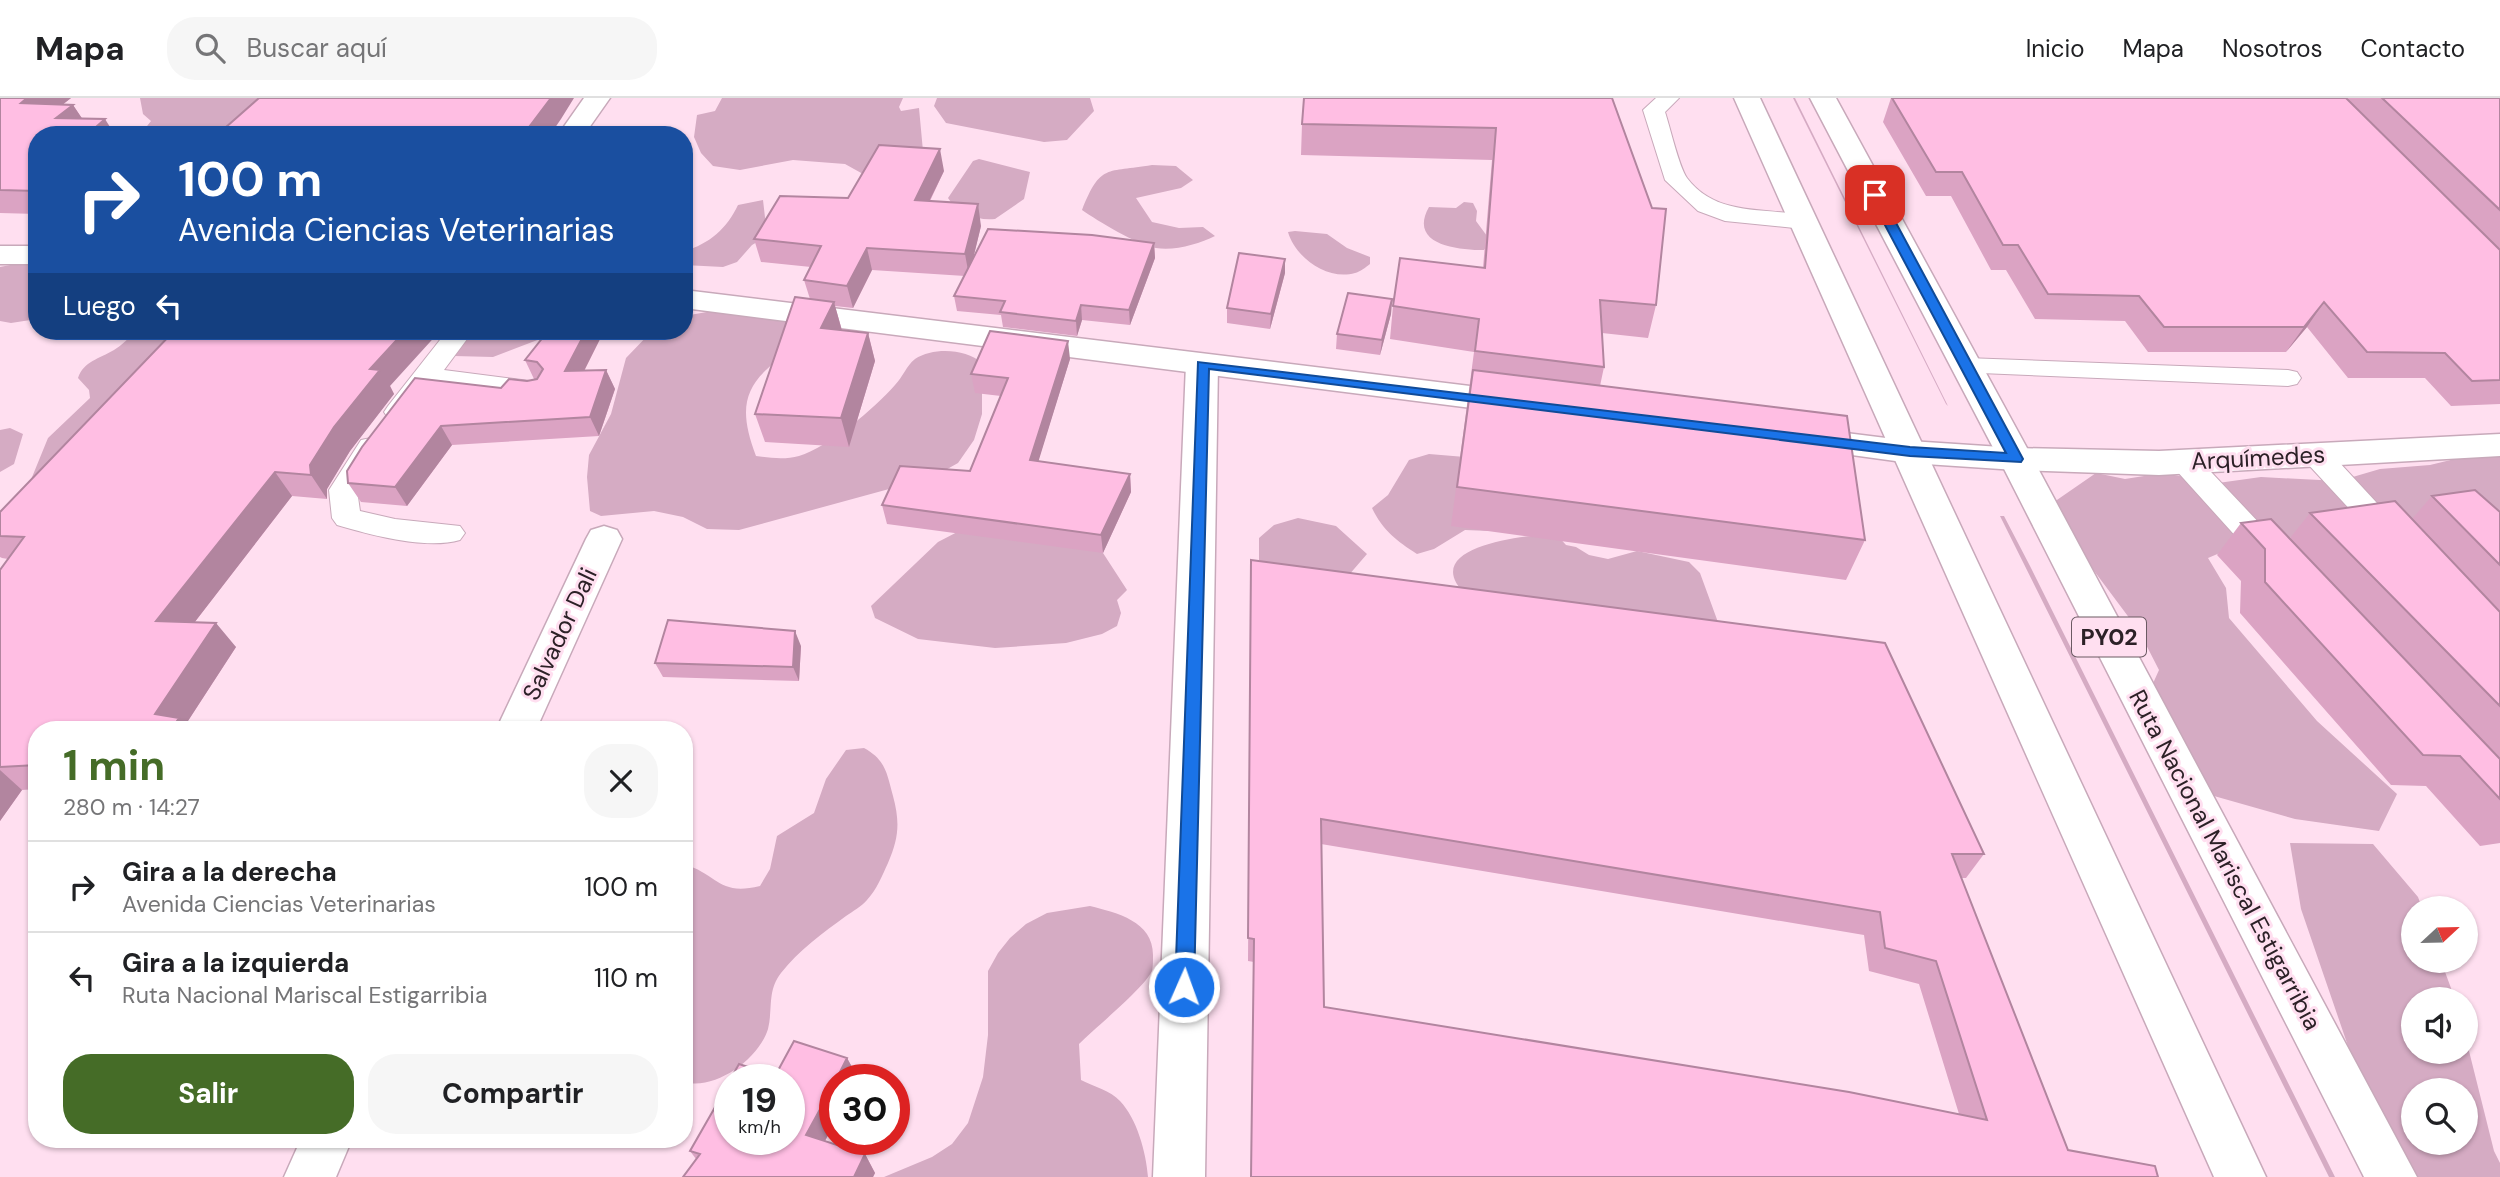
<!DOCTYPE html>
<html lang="es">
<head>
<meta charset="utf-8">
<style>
	:root { --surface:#fff; --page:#f6f6f6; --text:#202124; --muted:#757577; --line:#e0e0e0; --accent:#456c27 }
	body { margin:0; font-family:"DM Sans",sans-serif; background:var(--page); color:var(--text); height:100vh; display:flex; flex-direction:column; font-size:26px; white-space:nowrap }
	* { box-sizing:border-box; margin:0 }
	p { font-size:23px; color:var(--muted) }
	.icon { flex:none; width:38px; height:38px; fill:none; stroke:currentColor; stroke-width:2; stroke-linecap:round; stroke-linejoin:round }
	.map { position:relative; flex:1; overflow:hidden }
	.drawer { position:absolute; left:28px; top:623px; width:665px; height:427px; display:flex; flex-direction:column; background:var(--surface); border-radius:28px; box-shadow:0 2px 5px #0004 }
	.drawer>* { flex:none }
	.banner { position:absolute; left:28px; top:28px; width:665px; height:214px; border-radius:28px; box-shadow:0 2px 5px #0004; background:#1a4fa0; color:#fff; overflow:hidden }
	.needle { width:46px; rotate:68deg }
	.buttons { position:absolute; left:2401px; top:798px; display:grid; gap:14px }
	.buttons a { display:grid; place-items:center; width:77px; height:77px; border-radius:50%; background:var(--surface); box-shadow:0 2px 5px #0004; font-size:35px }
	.speed { position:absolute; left:714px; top:966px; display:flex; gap:14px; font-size:35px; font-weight:700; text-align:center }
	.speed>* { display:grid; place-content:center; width:91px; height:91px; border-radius:50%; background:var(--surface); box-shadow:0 2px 5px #0004; line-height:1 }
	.speed small { font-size:18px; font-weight:400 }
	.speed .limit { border:10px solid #d22; background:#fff; color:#111 }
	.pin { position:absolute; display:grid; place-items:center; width:60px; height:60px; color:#fff; margin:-30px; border-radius:14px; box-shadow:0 4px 10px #0006 }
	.me { position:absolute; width:77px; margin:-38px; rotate:2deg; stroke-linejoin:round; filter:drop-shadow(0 0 5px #0008) }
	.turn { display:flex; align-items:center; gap:24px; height:147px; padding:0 35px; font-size:32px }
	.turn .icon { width:91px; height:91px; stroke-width:2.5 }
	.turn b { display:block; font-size:49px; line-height:60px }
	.then { display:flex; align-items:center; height:66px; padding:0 35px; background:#0003; gap:14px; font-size:26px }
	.round { display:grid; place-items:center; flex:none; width:74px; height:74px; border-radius:28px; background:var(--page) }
	.summary { display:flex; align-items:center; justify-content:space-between; height:119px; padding:0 35px }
	h1 { font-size:42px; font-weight:700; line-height:52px; color:var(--accent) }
	.action { display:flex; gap:14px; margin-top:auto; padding:14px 35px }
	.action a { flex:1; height:80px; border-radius:28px; background:var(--accent); color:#fff; font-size:28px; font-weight:700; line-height:80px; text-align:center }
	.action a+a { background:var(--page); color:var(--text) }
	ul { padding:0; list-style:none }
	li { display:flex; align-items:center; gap:21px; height:91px; padding:0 35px; border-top:2px solid var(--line) }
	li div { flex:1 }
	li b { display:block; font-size:26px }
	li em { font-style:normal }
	header { display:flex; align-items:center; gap:42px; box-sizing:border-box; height:98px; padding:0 35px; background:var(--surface); border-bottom:2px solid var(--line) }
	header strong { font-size:33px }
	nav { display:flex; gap:38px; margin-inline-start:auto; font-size:24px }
	.search { width:490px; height:63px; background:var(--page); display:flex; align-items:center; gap:18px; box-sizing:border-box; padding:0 24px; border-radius:28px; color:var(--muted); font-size:26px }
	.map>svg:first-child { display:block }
	.green { fill:#d5abc3; fill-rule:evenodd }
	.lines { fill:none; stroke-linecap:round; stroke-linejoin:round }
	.lane-casing { stroke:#c8a9ba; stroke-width:2 }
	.street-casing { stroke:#c8a9ba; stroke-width:3 }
	.secondary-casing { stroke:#c8a9ba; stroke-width:3 }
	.highway-casing { stroke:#c8a9ba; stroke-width:3 }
	.lane { fill:#fff; fill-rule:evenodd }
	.street { fill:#fff; fill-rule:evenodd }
	.secondary { fill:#fff; fill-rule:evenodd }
	.highway { fill:#fff; fill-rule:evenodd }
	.wall { fill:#dba3c3; fill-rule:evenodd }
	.shaded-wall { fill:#b2859f }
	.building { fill:#ffbee3; stroke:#b2859f; stroke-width:2; fill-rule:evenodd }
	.route { fill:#1a73e8; stroke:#114b97; stroke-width:2 }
	.labels { text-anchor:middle; stroke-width:6; stroke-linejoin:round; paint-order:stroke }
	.shield { fill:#ffdff0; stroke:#6b5a63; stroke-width:2 }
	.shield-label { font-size:23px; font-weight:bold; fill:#2c2127 }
	.street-label { font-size:24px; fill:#2c2127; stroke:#ffdff0 }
</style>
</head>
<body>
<header>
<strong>Mapa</strong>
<div class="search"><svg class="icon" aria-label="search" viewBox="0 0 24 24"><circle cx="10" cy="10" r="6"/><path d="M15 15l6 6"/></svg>Buscar aquí</div>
<nav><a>Inicio</a><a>Mapa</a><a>Nosotros</a><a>Contacto</a></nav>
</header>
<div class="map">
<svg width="2500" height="1079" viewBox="0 0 2500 1079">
	<rect width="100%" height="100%" fill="#ffdff0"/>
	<path class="green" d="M140,0H351L340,37H140L151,23L143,16Z
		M722,0H903L899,9L901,13L919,10L924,64L863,76L845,66L793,62L740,72L713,68L701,55L694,39L697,17L715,13Z
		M937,0H1090L1094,13L1067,42L1044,44L946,25L934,8Z
		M1793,0H1795L1948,308L1946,306Z
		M979,61L1030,74L1024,101L995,121C977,123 957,115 948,100L973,63Z
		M1152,67L1176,68L1193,82L1181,90L1136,100L1152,124L1179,130L1203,129L1215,138C1199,146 1175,153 1156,150C1137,147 1098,123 1082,112C1101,65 1106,75 1152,67Z
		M763,102L766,128L771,136L752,147L737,164L723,169L684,167V153C710,146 727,130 738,107Z
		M1464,104L1473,105L1477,113L1476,123L1487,138L1489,145L1484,152C1456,152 1408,146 1429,109L1456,110Z
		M1295,133L1327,136L1347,150L1370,159V166C1366,169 1360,174 1355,175C1327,183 1295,159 1288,134Z
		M31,163L37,165V221L11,225L0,223V169Z
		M769,203L797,206L793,251C747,282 735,303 756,358C770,360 785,362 799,358C829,349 875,310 895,287C903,279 906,268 915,261C934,249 966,251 982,265V316L974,342L958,365L933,379L739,432L707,431L683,419L654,413L601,418L590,413L587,379L589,357L611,316L626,260L652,233H684V218Z
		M136,233H219L28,389L48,340L90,300L89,292L78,280C84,263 99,261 114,252C122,247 129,240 136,233Z
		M450,233H543L540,241L493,259L454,258L444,246Z
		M10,330L23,336L14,366L0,374V332Z
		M2488,353H2500V432L2310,437L2241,446L2208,460L2226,490L2229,520L2317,623L2397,696L2379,733L2295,721L2214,698L2150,592L2159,572L2139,533L2074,446L2054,404L2096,375L2125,381L2163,375L2218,385L2261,379L2339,383L2380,371L2430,367Z
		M1429,356L1465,359L1490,433L1465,432L1434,451L1417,456C1397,443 1383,433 1372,410L1388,397L1409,362Z
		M2000,418H2004L2030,468L2335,1079H2329Z
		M1298,420L1336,428L1367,456L1348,478L1300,487L1259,462V440L1274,427Z
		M965,430L1092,438L1127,492L1117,502L1121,515L1117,528L1102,536L1066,545L995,550L918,541L875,520L871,508L938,444Z
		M1556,436L1566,447L1576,449L1589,457L1608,461L1637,453L1689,464L1700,475L1719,527L1467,498C1414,448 1527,437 1556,436Z
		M864,650C886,662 887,676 893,698C900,724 899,740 888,765C882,778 877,791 867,802C861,809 853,813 846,818C824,834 798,853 781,875C767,893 773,911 768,931C759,961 715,993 684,984V766C719,777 718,798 760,788L770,771L777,738L814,715L826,681L846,652Z
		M2290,745L2373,746L2418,799L2422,810H2413V863H2441L2455,901H2413V954H2466V941L2494,1053L2500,1065V1079H2414L2381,1019L2348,948L2301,811ZM2413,992H2466V1045H2413Z
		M1090,808C1117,815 1153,823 1153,857C1153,862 1153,869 1152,873C1144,890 1095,930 1079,946L1081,982C1093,988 1111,993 1120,1003C1137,1021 1146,1054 1148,1079H884L932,1059L952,1046L968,1025L983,979L988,937V873L998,855L1010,840L1026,826L1047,815Z"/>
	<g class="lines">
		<defs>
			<path id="lane" d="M1656,0H1679L1665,14C1670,29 1679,69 1687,80C1718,121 1769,108 1812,119L1816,124L1812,129L1804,131L1725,123L1698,113L1665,82L1643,12Z
				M447,233H473L444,272L537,284L546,286L550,292L546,298L537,300L432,287C420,303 411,326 388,320L384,314L388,308Z
				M1966,260L2288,272L2297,274L2301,280L2297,286L2288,288L1957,274L1953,268L1957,262Z
				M371,340L381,342L385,349L357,392L360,413L395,421L460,428L465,435L460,442C426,452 371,437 337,427L332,420L329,392L361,342Z
				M2316,348L2326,350L2401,431L2406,438L2401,445L2391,448L2381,445L2306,364L2302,357L2306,350Z
				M2185,355L2195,357L2280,447L2284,455L2280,463L2269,466L2258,463L2175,371L2171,364L2175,357Z"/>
			<path id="street" d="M584,0H610L584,37H558Z
				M1202,256L1213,259L1218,266L1205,1079H1153L1186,266L1191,259Z
				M604,428L617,432L622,441L536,632H496L586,441L591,432Z
				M301,1041H352L336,1079H284Z"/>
			<path id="secondary" d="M0,148H37V166H0Z
				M684,192L1519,294L1531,298L1535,305L1531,312L1519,316L684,210Z
				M1798,329L1910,343L2016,350L2159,353L2500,336V358L2159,377L2016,372L1910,365L1786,348L1781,340L1786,332Z"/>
			<path id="highway" d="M1734,0H1760L2266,1079H2214Z
				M1810,0H1836L2033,361L2417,1079H2364L1999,361Z"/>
		</defs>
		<use href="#lane" class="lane-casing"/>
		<use href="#street" class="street-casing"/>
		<use href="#secondary" class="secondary-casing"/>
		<use href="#highway" class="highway-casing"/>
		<use href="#lane" class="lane"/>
		<use href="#street" class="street"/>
		<use href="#secondary" class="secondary"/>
		<use href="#highway" class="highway"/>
	</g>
	<path class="wall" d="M0,0H71L63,6L73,7L82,21L37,37V116L0,115Z
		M1612,0L1656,207L1648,240L1602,235L1604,269L1600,288L1865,442L1846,482L1451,428L1474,254L1390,241L1393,208L1483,170L1492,62L1301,57L1302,26Z
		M1891,0H2500V306L2451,308L2425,280H2348L2307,229L2286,254H2148L2125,223L2035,221L2006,172H1991L1951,98H1926L1883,24Z
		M944,73L930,103L981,128L973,160L1154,145L1155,160L1130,227L1082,222L1077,238L1003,229L1001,217L957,213L954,198L965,178L872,172L853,210L835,208L842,232L868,235L875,263L849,349L765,344L755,316L810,201L804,182L811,169L761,164L754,141L848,100Z
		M1285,161V175L1270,231L1227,225V210Z
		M1392,201L1391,216L1380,257L1336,251L1337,236Z
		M548,233H604L584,273L606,272L615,291L599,338L452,347L407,408L361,404L348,385L501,290L536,281H534L525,262Z
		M1070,261L1038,363L1130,376L1131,394L1103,455L887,426L882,407L970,373L1001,298L975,295L971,276Z
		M390,288L394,296L350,353L327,391V401L292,398L194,525L236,549L186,626L37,632V691L22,692L0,723V472L8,461L2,460L0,459V414Z
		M2432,398L2500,414V745L2480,748L2426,688L2391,687L2240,515L2241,483L2217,457L2241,425L2290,440L2310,415L2412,421Z
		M1251,462L1984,756L1966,780H1961L2068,1052L1251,1079L1254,864L1248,863ZM1321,746L1864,837L1869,873L1919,886L1959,1016L1324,909Z
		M801,548L799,583L663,579L655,565Z
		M847,960L858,980L825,1043L865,1056L875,1075L873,1079H683L696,1061L690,1053L775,978Z"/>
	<path class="shaded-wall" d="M27,0H71L37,27L21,5Z
		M551,0H574L561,21L550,37H523Z
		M73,7L88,29L56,20Z
		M105,21L115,37H87Z
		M940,51L944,73L919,124L915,102Z
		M978,106L981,128L969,178L965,156Z
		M1154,145L1155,160L1130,227L1129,212Z
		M867,150L872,172L853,210L847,188Z
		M1285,161V175L1270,231L1271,216Z
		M1392,201L1391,216L1380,257L1382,242Z
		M834,204L842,233L821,230Z
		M2324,204L2307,229L2286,254L2304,229Z
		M1081,207L1082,222L1077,238L1076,223Z
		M405,233H440L390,288L394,296L350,353L327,391V401L311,377L310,367L370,271Z
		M586,233H604L574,293L565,273Z
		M868,235L875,263L849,349L841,320Z
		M1068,243L1070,261L1033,381L1030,362Z
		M606,272L615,291L599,338L590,319Z
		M441,328L452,347L407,408L395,389Z
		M275,374L292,398L177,547L156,523Z
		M1130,376L1131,394L1103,455L1101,437Z
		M216,525L236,549L186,626L191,632H170L155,616Z
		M795,533L801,548L799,583L793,569Z
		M0,672L22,692L0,723Z
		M847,960L858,980L857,982H836Z
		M835,984V1024L818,1056L806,1037Z
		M865,1056L875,1075L873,1079H854Z"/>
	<path class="building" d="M0,0H27L21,5L73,7L56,20L105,21L87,37H37V93L0,92Z
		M259,0H551L523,37H217Z
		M1304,0H1612L1652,110L1666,111L1656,207L1600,202L1604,269L1475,253L1479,221L1393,208L1400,160L1485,170L1496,30L1302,26Z
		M1892,0H2346L2500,152V282L2472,283L2445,255L2367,254L2324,204L2304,229H2164L2139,198L2048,196L2018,147H2003L1962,74H1936Z
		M2382,0H2500V112Z
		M879,47L940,51L915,102L978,106L965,156L867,150L847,188L804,182L821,148L754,141L780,98L848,100Z
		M988,131L1092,137L1154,145L1129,212L1081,207L1076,223L1000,214L1005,203L954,198Z
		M1239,155L1285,161L1271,216L1227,210Z
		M1348,195L1392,201L1382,242L1337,236Z
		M795,199L834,204L821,230L868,235L841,320L755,316Z
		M174,233H405L370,271L380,272L334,329L310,367L311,377L275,374L156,523L216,525L155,616L179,620L171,632H37V667L0,669V472L24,439L0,438V414Z
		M548,233H586L565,273L606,272L590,319L441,328L395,389L348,385L347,373L362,349L415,280L501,290L509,281L527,283L537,281L543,271L537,264L525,262Z
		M990,233L1068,243L1030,362L1130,376L1101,437L882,407L900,368L970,373L1008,280L971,276Z
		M1473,272L1847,318L1865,442L1457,389Z
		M2475,392L2500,414V467L2432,398Z
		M2395,403L2500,514V608L2310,415Z
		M2271,421L2500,661V701L2460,658L2423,657L2265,484V451L2241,425Z
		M1251,462L1885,545L1984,756H1952L2068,1052L2155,1068L2158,1079H1251L1254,841L1248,840ZM1321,721L1880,814L1885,850L1936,863L1987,1022L1849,994L1324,909Z
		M668,522L795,533L793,569L655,565Z
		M794,943L847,960L836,982H835V984L806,1037L865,1056L854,1079H683L700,1056L690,1053L730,983V1041H789V982H730L739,966L775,978Z"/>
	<path class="route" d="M1875,94L1881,97L2023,361L2021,364L1910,358L1209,271L1194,889L1191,896L1184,898L1177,896L1175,889L1198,264L1910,349L2006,355L1869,97Z"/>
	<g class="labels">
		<rect class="shield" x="2072" y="519.5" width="74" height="39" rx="5"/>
		<g class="shield-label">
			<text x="2109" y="547">PY02</text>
		</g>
		<g class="street-label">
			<text transform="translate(2258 360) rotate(-3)" y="8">Arquímedes</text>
			<text transform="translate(560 536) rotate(-65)" y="8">Salvador Dali</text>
			<text transform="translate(2225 762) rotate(62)" y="8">Ruta Nacional Mariscal Estigarribia</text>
		</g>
	</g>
</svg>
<div class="buttons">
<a><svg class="needle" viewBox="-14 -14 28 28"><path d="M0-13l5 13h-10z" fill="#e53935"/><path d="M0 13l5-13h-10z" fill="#757577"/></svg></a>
<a><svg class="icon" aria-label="sound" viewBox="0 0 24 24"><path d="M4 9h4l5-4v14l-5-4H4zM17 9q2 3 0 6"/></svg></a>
<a><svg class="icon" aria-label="search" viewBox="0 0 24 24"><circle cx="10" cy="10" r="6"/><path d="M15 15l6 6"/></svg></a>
</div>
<div class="speed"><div>19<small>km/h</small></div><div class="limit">30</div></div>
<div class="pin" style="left:1875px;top:97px;background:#d93025"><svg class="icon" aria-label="arrive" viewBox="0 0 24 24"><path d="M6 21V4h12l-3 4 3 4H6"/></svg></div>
<svg class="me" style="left:1184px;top:889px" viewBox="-20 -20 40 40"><circle r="17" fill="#1a73e8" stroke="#fff" stroke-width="3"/><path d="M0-11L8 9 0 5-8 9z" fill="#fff"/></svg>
<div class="banner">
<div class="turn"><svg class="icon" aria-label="right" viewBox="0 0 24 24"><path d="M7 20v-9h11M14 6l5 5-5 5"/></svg><div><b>100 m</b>Avenida Ciencias Veterinarias</div></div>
<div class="then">Luego<svg class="icon" aria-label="left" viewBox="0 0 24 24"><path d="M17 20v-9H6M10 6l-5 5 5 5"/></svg></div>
</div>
<section class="drawer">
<div class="summary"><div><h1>1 min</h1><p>280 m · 14:27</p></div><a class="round"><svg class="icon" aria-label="close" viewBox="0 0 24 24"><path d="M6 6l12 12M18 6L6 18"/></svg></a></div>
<ul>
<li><svg class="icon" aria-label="right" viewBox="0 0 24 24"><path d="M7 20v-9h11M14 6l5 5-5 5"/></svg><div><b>Gira a la derecha</b><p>Avenida Ciencias Veterinarias</p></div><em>100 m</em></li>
<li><svg class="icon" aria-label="left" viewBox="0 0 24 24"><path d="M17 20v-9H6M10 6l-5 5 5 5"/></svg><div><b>Gira a la izquierda</b><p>Ruta Nacional Mariscal Estigarribia</p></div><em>110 m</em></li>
</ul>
<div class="action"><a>Salir</a><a>Compartir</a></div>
</section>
</div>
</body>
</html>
